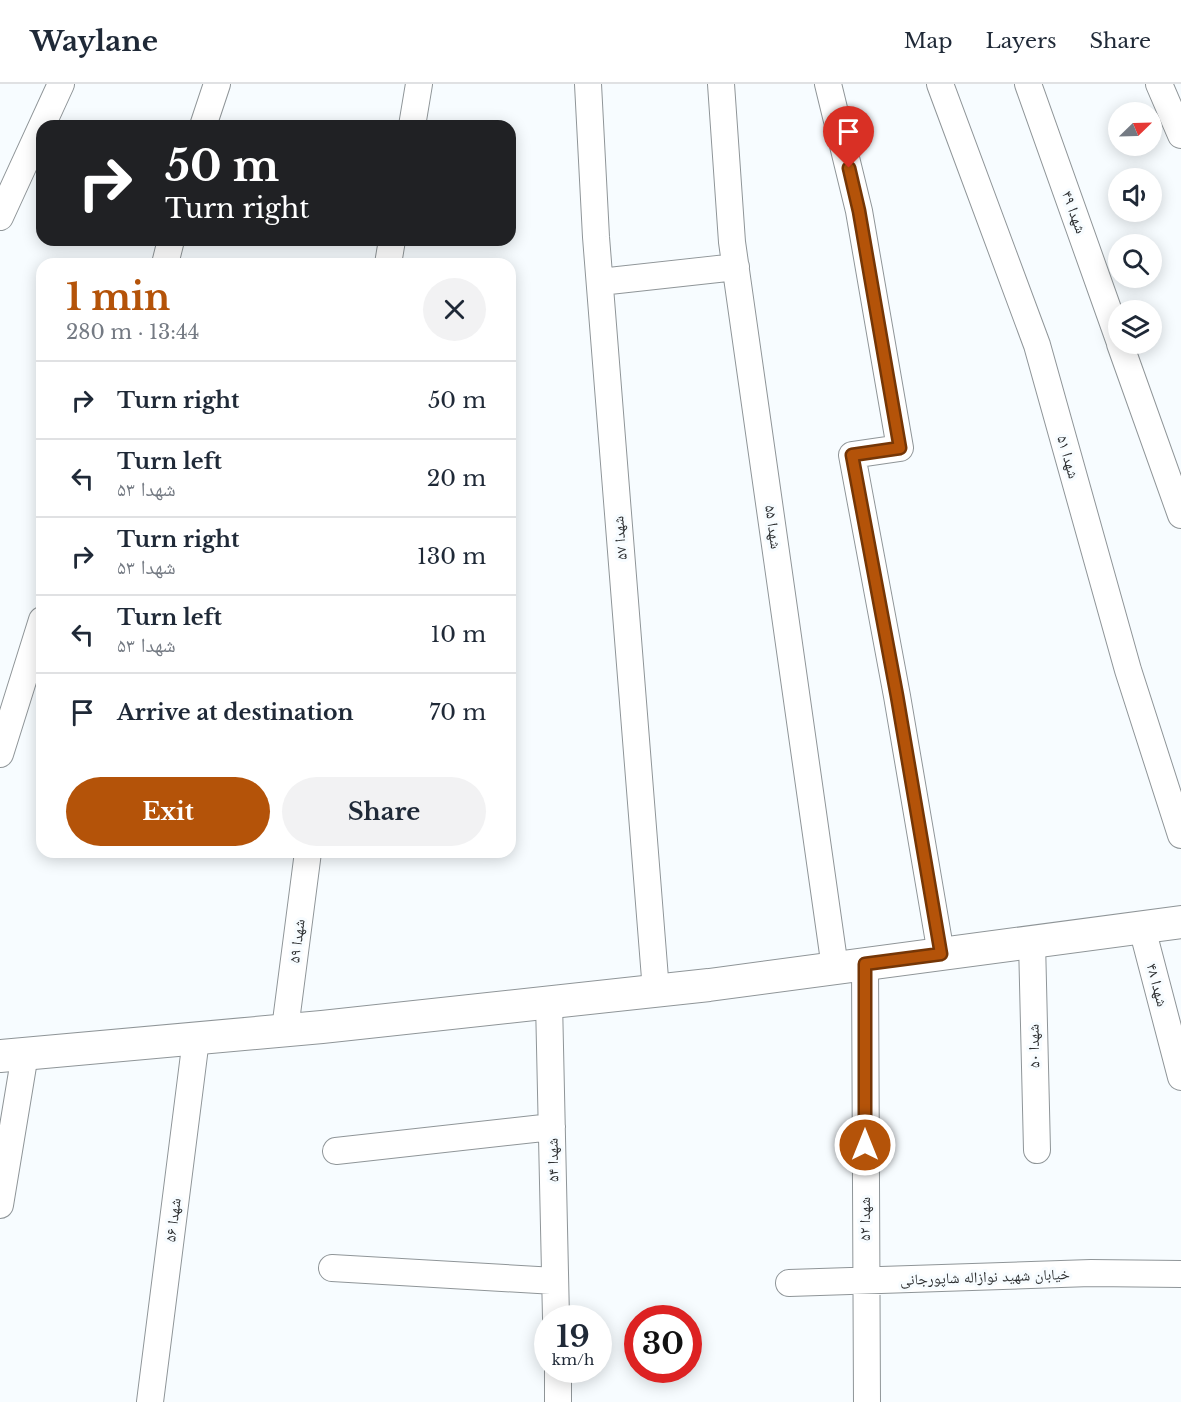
<!DOCTYPE html>
<html lang="en">
<head>
<meta charset="utf-8">
<style>
	:root { --surface:#fff; --page:#f2f2f3; --text:#1f2937; --muted:#747a83; --line:#e0e1e3; --accent:#b45309 }
	body { margin:0; font-family:"Libre Baskerville","Noto Naskh Arabic",serif; background:var(--page); color:var(--text); height:100vh; display:flex; flex-direction:column; font-size:22px; white-space:nowrap }
	* { box-sizing:border-box; margin:0 }
	p { font-size:20px; color:var(--muted) }
	.icon { flex:none; width:33px; height:33px; fill:none; stroke:currentColor; stroke-width:2; stroke-linecap:round; stroke-linejoin:round }
	.map { position:relative; flex:1; overflow:hidden }
	.sheet { position:absolute; left:36px; top:174px; width:480px; height:600px; display:flex; flex-direction:column; background:var(--surface); border-radius:18px; box-shadow:0 3px 15px #0003 }
	.sheet>* { flex:none }
	.top-card { position:absolute; left:36px; top:36px; width:480px; height:126px; border-radius:18px; box-shadow:0 3px 15px #0003; background:#202124; color:#fff; overflow:hidden }
	.needle { width:39px; rotate:67deg }
	.tools { position:absolute; left:1108px; top:18px; display:grid; gap:12px }
	.tools a { display:grid; place-items:center; width:54px; height:54px; border-radius:50%; background:var(--surface); box-shadow:0 3px 15px #0003; font-size:30px }
	.speed { position:absolute; left:534px; top:1221px; display:flex; gap:12px; font-size:30px; font-weight:700; text-align:center }
	.speed>* { display:grid; place-content:center; width:78px; height:78px; border-radius:50%; background:var(--surface); box-shadow:0 3px 15px #0003; line-height:1 }
	.speed small { font-size:15px; font-weight:400 }
	.speed .limit { border:9px solid #d22; background:#fff; color:#111 }
	.pin { position:absolute; display:grid; place-items:center; width:51px; height:51px; color:#fff; margin:-62px -26px; border-radius:50% 50% 50% 0; rotate:-45deg; box-shadow:0 0 6px #0007 }
	.pin .icon { rotate:45deg }
	.me { position:absolute; width:66px; margin:-33px; rotate:0deg; stroke-linejoin:round; filter:drop-shadow(0 0 4px #0008) }
	.turn { display:flex; align-items:center; gap:21px; height:126px; padding:0 30px; font-size:27px }
	.turn .icon { width:78px; height:78px; stroke-width:2.5 }
	.turn b { display:block; font-size:42px; line-height:51px }
	.round { display:grid; place-items:center; flex:none; width:63px; height:63px; border-radius:32px; background:var(--page) }
	.head { display:flex; align-items:center; justify-content:space-between; height:102px; padding:0 30px }
	h1 { font-size:36px; font-weight:700; line-height:45px; color:var(--accent) }
	.button { display:flex; gap:12px; margin-top:auto; padding:12px 30px }
	.button a { flex:1; height:69px; border-radius:36px; background:var(--accent); color:#fff; font-size:24px; font-weight:700; line-height:69px; text-align:center }
	.button a+a { background:var(--page); color:var(--text) }
	ul { padding:0; list-style:none }
	li { display:flex; align-items:center; gap:18px; height:78px; padding:0 30px; border-top:2px solid var(--line) }
	li div { flex:1 }
	li b { display:block; font-size:22px }
	li em { font-style:normal }
	header { display:flex; align-items:center; gap:36px; box-sizing:border-box; height:84px; padding:0 30px; background:var(--surface); border-bottom:2px solid var(--line) }
	header strong { font-size:28px }
	nav { display:flex; gap:33px; margin-inline-start:auto; font-size:21px }
	.map>svg:first-child { display:block }
	.lines { fill:none; stroke-linecap:round; stroke-linejoin:round }
	.minor-casing { stroke:#8f9598; stroke-width:28 }
	.major-casing { stroke:#8f9598; stroke-width:34 }
	.minor { stroke:#fff; stroke-width:26 }
	.major { stroke:#fff; stroke-width:32 }
	.route-casing { stroke:#753606; stroke-width:15 }
	.route { stroke:#b45309; stroke-width:10 }
	.labels { text-anchor:middle; stroke-width:6; stroke-linejoin:round; paint-order:stroke }
	.street-label { font-size:15px; fill:#2d2f31; stroke:#f7fcff }
</style>
</head>
<body>
<header>
<strong>Waylane</strong>
<nav><a>Map</a><a>Layers</a><a>Share</a></nav>
</header>
<div class="map">
<svg width="1181" height="1318" viewBox="0 0 1181 1318">
	<rect width="100%" height="100%" fill="#f7fcff"/>
	<g class="lines">
		<defs>
			<path id="minor" d="M588,0L596,153L656,907
				M721,0L732,158L835,884
				M828,0L859,127L900,364L852,371L897,612L941,870
				M940,0L1037,261L1128,586L1181,751
				M1028,0L1119,256
				M1159,0L1181,51
				M203,42L217,0
				M412,42L419,0
				M0,133L61,0
				M165,180L171,156
				M388,180L392,156
				M600,198L736,183
				M1120,260L1181,431
				M0,670L42,536
				M1142,844L1181,993
				M1032,858L1037,1066
				M865,880L867,1318
				M549,918L556,1234
				M285,945L308,768
				M336,1067L552,1043
				M0,1121L25,970
				M332,1184L555,1197
				M789,1199L1091,1189L1181,1190
				M558,1286V1318
				M150,1318L196,955"/>
			<path id="major" d="M0,972L322,943L709,901L1181,838"/>
		</defs>
		<use href="#minor" class="minor-casing"/>
		<use href="#major" class="major-casing"/>
		<use href="#minor" class="minor"/>
		<use href="#major" class="major"/>
	</g>
	<g class="lines">
		<defs>
			<path id="route" d="M849,84L859,127L900,364L852,371L897,612L941,870L865,880V1061"/>
		</defs>
		<use href="#route" class="route-casing"/>
		<use href="#route" class="route"/>
	</g>
	<g class="labels">
		<g class="street-label">
			<text transform="translate(1074 128) rotate(70)" y="5">شهدا ۴۹</text>
			<text transform="translate(1068 373) rotate(74)" y="5">شهدا ۵۱</text>
			<text transform="translate(773 443) rotate(82)" y="5">شهدا ۵۵</text>
			<text transform="translate(620 454) rotate(-95)" y="5">شهدا ۵۷</text>
			<text transform="translate(297 857) rotate(-83)" y="5">شهدا ۵۹</text>
			<text transform="translate(1157 901) rotate(75)" y="5">شهدا ۴۸</text>
			<text transform="translate(1034 962) rotate(-91)" y="5">شهدا ۵۰</text>
			<text transform="translate(553 1076) rotate(-91)" y="5">شهدا ۵۴</text>
			<text transform="translate(865 1135) rotate(-90)" y="5">شهدا ۵۲</text>
			<text transform="translate(173 1136) rotate(-83)" y="5">شهدا ۵۶</text>
			<text transform="translate(985 1193) rotate(-2)" y="5">خیابان شهید نوازاله شاپورجانی</text>
		</g>
	</g>
</svg>
<div class="tools">
<a><svg class="needle" viewBox="-14 -14 28 28"><path d="M0-13l5 13h-10z" fill="#e53935"/><path d="M0 13l5-13h-10z" fill="#747a83"/></svg></a>
<a><svg class="icon" aria-label="sound" viewBox="0 0 24 24"><path d="M4 9h4l5-4v14l-5-4H4zM17 9q2 3 0 6"/></svg></a>
<a><svg class="icon" aria-label="search" viewBox="0 0 24 24"><circle cx="10" cy="10" r="6"/><path d="M15 15l6 6"/></svg></a>
<a><svg class="icon" aria-label="layers" viewBox="0 0 24 24"><path d="M12 4l9 5-9 5-9-5zM3 14l9 5 9-5"/></svg></a>
</div>
<div class="speed"><div>19<small>km/h</small></div><div class="limit">30</div></div>
<div class="pin" style="left:849px;top:84px;background:#d93025"><svg class="icon" aria-label="arrive" viewBox="0 0 24 24"><path d="M6 21V4h12l-3 4 3 4H6"/></svg></div>
<svg class="me" style="left:865px;top:1061px" viewBox="-20 -20 40 40"><circle r="17" fill="#b45309" stroke="#fff" stroke-width="3"/><path d="M0-11L8 9 0 5-8 9z" fill="#fff"/></svg>
<div class="top-card">
<div class="turn"><svg class="icon" aria-label="right" viewBox="0 0 24 24"><path d="M7 20v-9h11M14 6l5 5-5 5"/></svg><div><b>50 m</b>Turn right</div></div>
</div>
<section class="sheet">
<div class="head"><div><h1>1 min</h1><p>280 m · 13:44</p></div><a class="round"><svg class="icon" aria-label="close" viewBox="0 0 24 24"><path d="M6 6l12 12M18 6L6 18"/></svg></a></div>
<ul>
<li><svg class="icon" aria-label="right" viewBox="0 0 24 24"><path d="M7 20v-9h11M14 6l5 5-5 5"/></svg><div><b>Turn right</b></div><em>50 m</em></li>
<li><svg class="icon" aria-label="left" viewBox="0 0 24 24"><path d="M17 20v-9H6M10 6l-5 5 5 5"/></svg><div><b>Turn left</b><p>شهدا ۵۳</p></div><em>20 m</em></li>
<li><svg class="icon" aria-label="right" viewBox="0 0 24 24"><path d="M7 20v-9h11M14 6l5 5-5 5"/></svg><div><b>Turn right</b><p>شهدا ۵۳</p></div><em>130 m</em></li>
<li><svg class="icon" aria-label="left" viewBox="0 0 24 24"><path d="M17 20v-9H6M10 6l-5 5 5 5"/></svg><div><b>Turn left</b><p>شهدا ۵۳</p></div><em>10 m</em></li>
<li><svg class="icon" aria-label="arrive" viewBox="0 0 24 24"><path d="M6 21V4h12l-3 4 3 4H6"/></svg><div><b>Arrive at destination</b></div><em>70 m</em></li>
</ul>
<div class="button"><a>Exit</a><a>Share</a></div>
</section>
</div>
</body>
</html>
